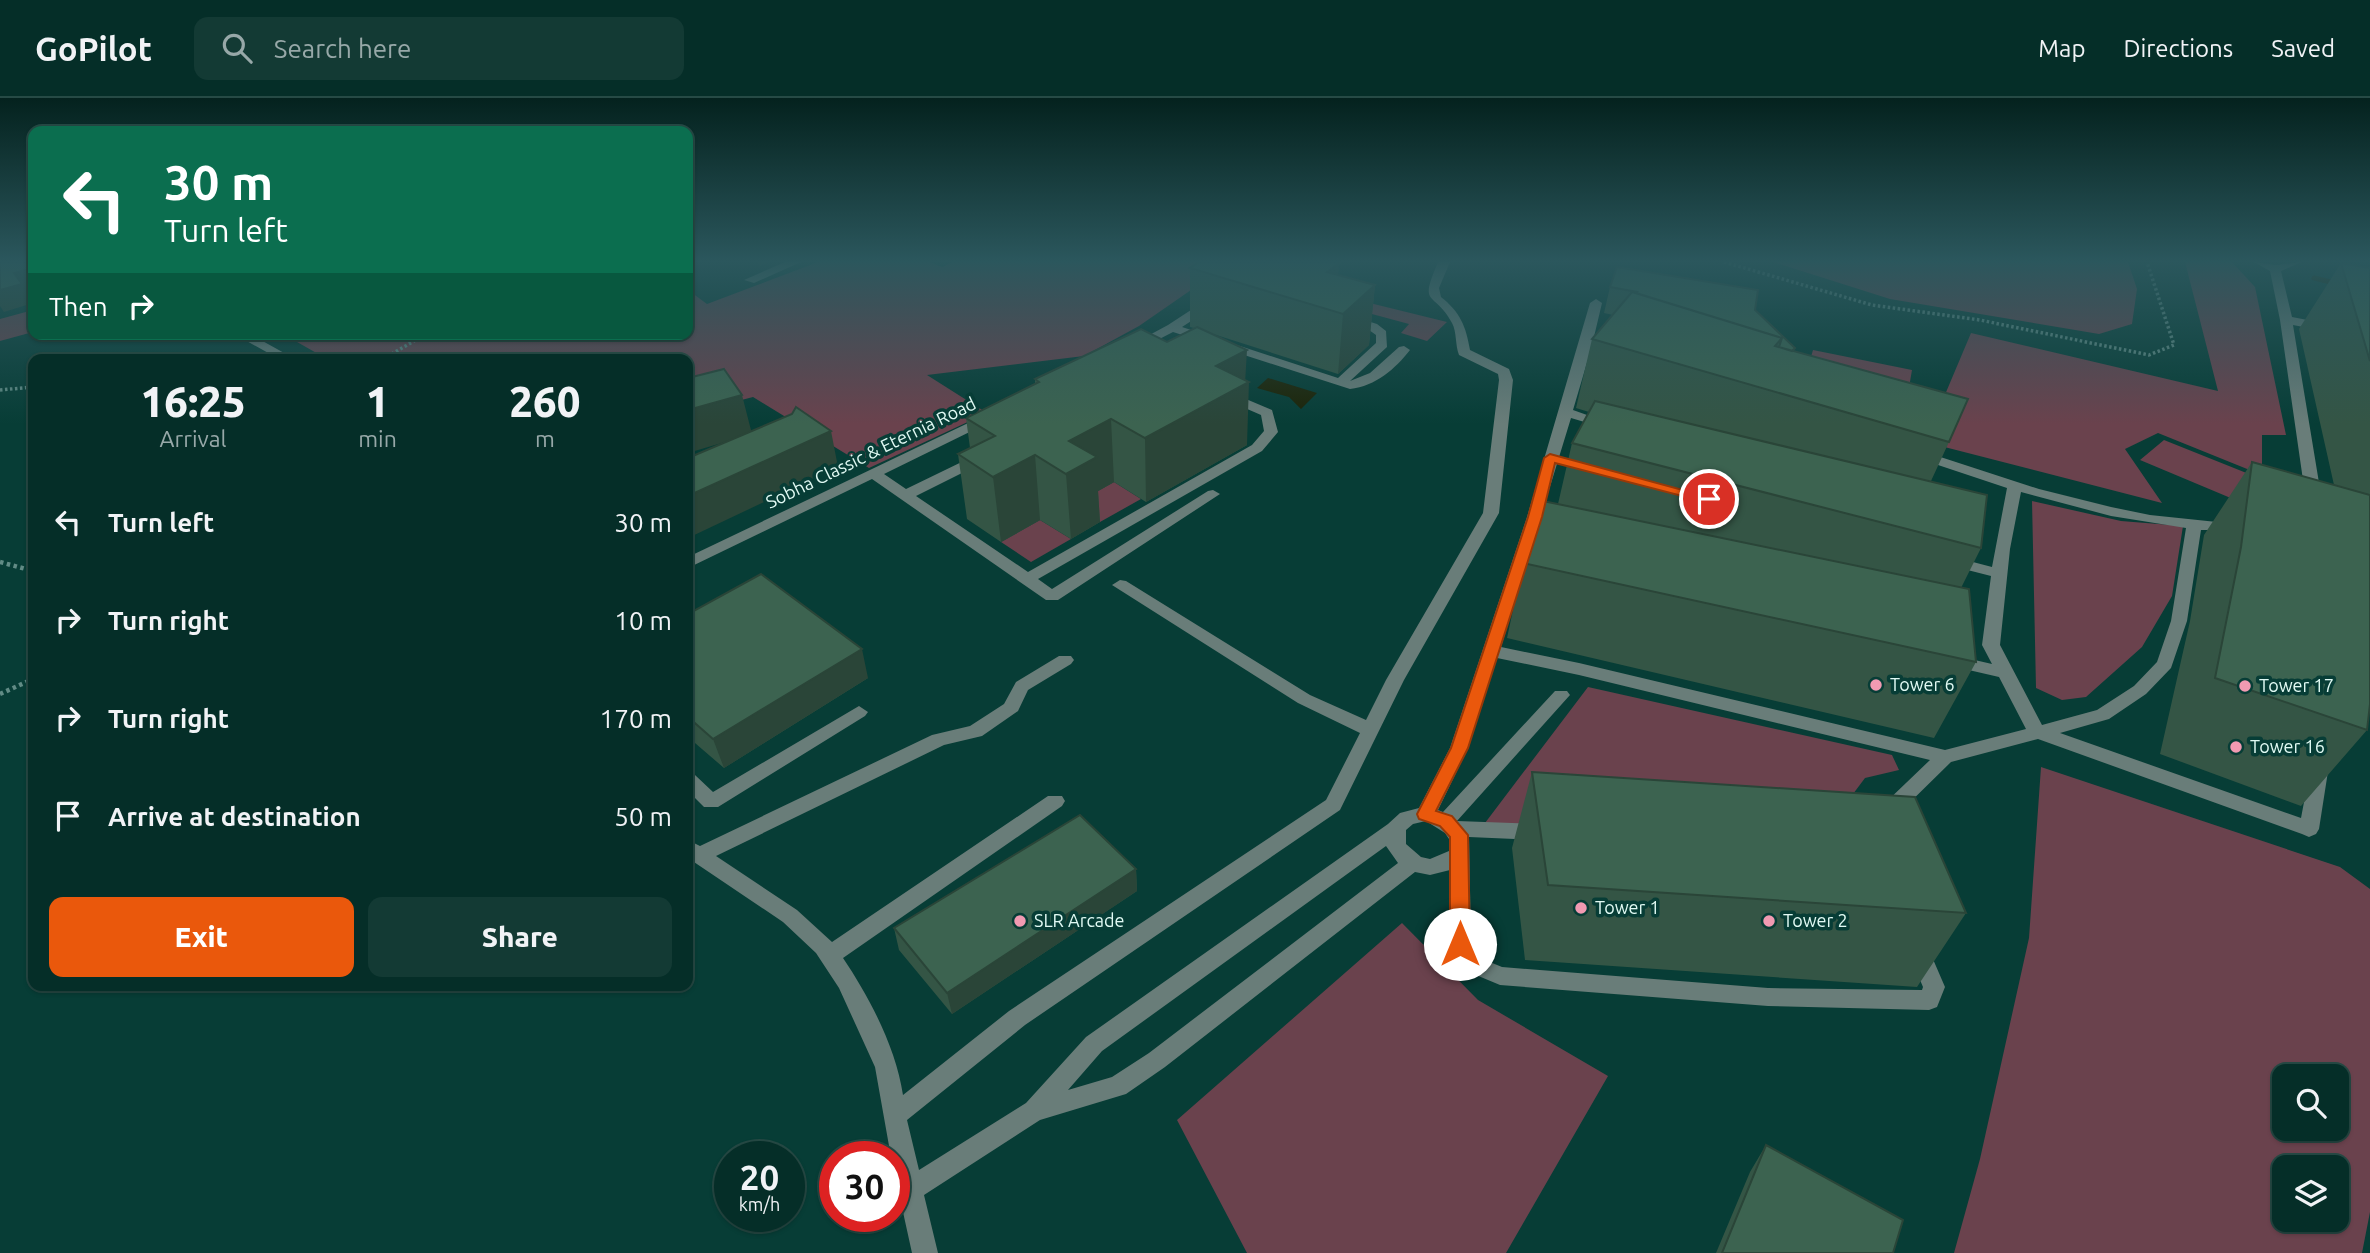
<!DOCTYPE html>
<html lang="en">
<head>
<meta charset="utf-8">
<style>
	:root { --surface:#052e28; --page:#133a34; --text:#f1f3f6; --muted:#97a8a8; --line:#264a45; --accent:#ea580c }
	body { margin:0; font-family:Ubuntu,sans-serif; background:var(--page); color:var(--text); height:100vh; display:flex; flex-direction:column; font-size:26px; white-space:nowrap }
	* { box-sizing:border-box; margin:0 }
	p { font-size:23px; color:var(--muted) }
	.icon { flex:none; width:38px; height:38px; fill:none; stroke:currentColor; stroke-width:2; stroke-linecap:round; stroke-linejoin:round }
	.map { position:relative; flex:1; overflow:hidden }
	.details { position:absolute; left:28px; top:256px; width:665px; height:637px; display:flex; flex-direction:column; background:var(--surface); border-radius:14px; box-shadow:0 2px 5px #0004,0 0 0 2px var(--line) }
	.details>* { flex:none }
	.hud { position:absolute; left:28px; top:28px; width:665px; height:214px; border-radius:14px; box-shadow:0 2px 5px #0004,0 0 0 2px var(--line); background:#0b6e4f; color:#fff; overflow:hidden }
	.controls { position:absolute; left:2272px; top:966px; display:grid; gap:14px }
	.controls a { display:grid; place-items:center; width:77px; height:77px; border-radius:14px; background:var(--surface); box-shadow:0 2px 5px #0004,0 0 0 2px var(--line); font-size:35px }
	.speed { position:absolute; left:714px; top:1043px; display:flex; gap:14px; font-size:35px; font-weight:700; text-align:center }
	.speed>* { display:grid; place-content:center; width:91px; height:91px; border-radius:50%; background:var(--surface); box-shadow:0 2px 5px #0004,0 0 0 2px var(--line); line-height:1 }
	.speed small { font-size:18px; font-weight:400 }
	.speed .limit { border:10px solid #d22; background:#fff; color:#111 }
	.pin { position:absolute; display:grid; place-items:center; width:60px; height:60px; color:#fff; margin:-30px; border:4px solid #fff; border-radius:50%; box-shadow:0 2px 7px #0007 }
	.me { position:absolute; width:77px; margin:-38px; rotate:0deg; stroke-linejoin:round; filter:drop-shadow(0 0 5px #0008) }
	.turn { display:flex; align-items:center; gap:24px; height:147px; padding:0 21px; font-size:32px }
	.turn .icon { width:91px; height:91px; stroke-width:2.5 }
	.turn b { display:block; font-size:49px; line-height:60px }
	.then { display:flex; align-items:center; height:66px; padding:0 21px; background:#0003; gap:14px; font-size:26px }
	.eta { display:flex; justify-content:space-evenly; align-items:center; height:119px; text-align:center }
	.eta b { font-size:42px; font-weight:800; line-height:49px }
	.button { display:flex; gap:14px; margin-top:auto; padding:14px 21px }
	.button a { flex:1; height:80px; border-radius:14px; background:var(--accent); color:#fff; font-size:28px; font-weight:800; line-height:80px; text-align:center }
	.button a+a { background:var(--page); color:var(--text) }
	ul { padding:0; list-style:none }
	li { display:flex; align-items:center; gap:21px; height:98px; padding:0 21px }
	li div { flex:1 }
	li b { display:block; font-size:26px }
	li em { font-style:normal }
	header { display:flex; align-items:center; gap:42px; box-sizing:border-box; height:98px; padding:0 35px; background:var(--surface); border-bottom:2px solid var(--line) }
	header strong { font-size:33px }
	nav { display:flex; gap:38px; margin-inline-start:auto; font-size:24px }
	.search { width:490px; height:63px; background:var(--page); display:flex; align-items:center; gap:18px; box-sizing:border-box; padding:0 24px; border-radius:14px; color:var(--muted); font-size:26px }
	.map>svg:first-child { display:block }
	.green { fill:#6a424d; fill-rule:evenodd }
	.water { fill:#1c2306 }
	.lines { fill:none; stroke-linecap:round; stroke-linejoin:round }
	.stream { stroke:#1c2306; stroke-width:5 }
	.path-far1 { stroke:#618b85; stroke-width:3.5; stroke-dasharray:2.5 2.5; stroke-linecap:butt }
	.path { stroke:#618b85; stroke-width:4.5; stroke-dasharray:3.5 3.5; stroke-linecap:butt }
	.minor { fill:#697d79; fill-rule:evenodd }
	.wall { fill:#345545 }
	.shaded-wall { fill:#2a4538 }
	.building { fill:#3c6350; stroke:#2a4538; stroke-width:2 }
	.route { fill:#ea580c; stroke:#983908; stroke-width:2 }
	.poi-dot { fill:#f19ab2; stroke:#073d36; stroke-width:2.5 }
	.labels { text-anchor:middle; stroke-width:7; stroke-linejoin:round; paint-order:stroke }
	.street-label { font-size:18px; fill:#e1faf4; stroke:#073d36 }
	.poi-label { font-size:18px; fill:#e1faf4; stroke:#073d36; text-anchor:start }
</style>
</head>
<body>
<header>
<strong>GoPilot</strong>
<div class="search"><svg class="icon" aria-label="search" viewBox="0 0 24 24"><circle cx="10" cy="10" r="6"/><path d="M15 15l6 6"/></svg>Search here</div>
<nav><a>Map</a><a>Directions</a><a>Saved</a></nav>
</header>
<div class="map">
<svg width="2370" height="1155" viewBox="0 0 2370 1155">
	<rect width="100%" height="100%" fill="#073d36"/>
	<path class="green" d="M818,164H930L942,169L953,164H1230L1317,192L1447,224L1427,243L1401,235L1409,226L1309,199L1204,183L1139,228L1084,258L927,277L987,315L869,370L753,299L688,316V261H327L283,236H688V192L707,206Z
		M1773,164H2128L2137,191L2132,226L2099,236L1890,201Z
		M2185,164H2232L2255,189L2286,337H2262V377L2158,335L2125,351L2162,405L1925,344L1971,235L2218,293Z
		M33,212V234L0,243V221Z
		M1813,252L1912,272L1904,319L1800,296Z
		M2164,342L2269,384L2245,406L2140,362Z
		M1114,384L1141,401L1100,424L1073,407Z
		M2032,403L2121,423L2183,428L2172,498L2142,549L2086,599L2062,602L2036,590Z
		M1040,422L1071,441L1031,464L1001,444Z
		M1588,589L1892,657L1899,672L1865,680L1844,708L1849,736L1485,725Z
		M2041,669L2340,769L2370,791V1114L2362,1155H1954L1980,1061L2029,840ZM2284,978H2336V1031H2284ZM2284,1069H2336V1122H2284Z
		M1402,825L1478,902L1608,978L1506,1155H1247L1177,1022Z"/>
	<path class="water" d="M1268,280L1317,295L1301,311L1289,299L1257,290Z"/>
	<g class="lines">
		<path class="stream" d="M2314,180L2335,185"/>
		<path class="path-far1" d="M1724,164L1872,207L1980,222L2149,257L2174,247L2147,164
			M383,261L419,240
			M0,292L33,289"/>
		<path class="path" d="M0,464L33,473
			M0,596L33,581"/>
		<path class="minor" d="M785,164H801L754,185L744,182Z
			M1438,164H1450L1439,190L1441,199C1460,214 1466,228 1470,252L1509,271L1513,282L1499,415L1404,582L1340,712L1025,927L907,1022L919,1072L1026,1005L1086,939L1388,726L1400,715L1419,710L1450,650L1527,419L1590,205L1596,201L1602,205L1593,243L1620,254L1614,258L1591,251L1573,312L1615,327L1608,331L1571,320L1501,549L1579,565L1945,652L2026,631L1999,579L1947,567L1944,563L1953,557L1992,566L1982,547L1991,478L1944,466L1942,463L1950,458L1992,469L2007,390L1914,359L1912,356L1919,352L2039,391L2111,409L2150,417L2236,426L2239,429L2236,432H2201L2187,523L2171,570L2146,596L2109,621L2060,635L2301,720L2311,667L2313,662H2327L2329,667L2319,731L2316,736L2309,739L2302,736L2038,641L1951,664L1896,718H1882L1879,713L1882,708L1930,662L1579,577L1497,560L1468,650L1438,712L1443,714L1555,593H1567L1570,597L1457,723L1539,726L1546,729L1549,734L1546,739L1539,742L1469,739L1471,845L1480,860L1502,869L1768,890L1922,892L1923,889L1907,851L1910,845L1918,842L1926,845L1945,889L1937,909L1929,912L1768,908L1500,887L1464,872L1449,846L1450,772L1430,777L1415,774L1165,969L1126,996L1040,1022L924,1097L938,1155H912L894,1073V1059H891L875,969L839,890L816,855L783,824L688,760V742L700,748L932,637L970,628L1004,606L1016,584L1059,558H1071L1074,562L1071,566L1028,592L1018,613L982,638L944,647L716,758L797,812L832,844L1048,698H1062L1065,703L1062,708L843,860C870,900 896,950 903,997L1009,913L1326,702L1360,635L1298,605L1112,487L1120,482L1126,483L1310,597L1366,622L1386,582L1483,415L1499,282L1498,276L1459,257C1455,247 1457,234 1452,225C1434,191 1418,211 1438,164ZM2021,394L2111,418L2186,430L2171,523L2157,564L2134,588L2097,612L2042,627L2000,547L2010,451ZM1426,723L1445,735L1451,744L1449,753L1430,761L1421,759L1406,746V732L1413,726ZM1386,748L1398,765L1149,955L1112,979L1068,992L1102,953Z
			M2254,164L2276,167L2302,164L2281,173L2292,219L2370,234V242L2293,227L2322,403L2319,406L2314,408L2306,403L2280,222L2270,173Z
			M1252,187L1377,226L1386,233L1387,249L1350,283L1370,275L1399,249L1404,248L1410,252C1395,271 1376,288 1350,291L1173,234L1140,251L1129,248L1168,227L1220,193ZM1251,195L1369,232L1376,237V245L1338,280L1182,229L1228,199Z
			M234,236H250L295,261H279Z
			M1227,293L1272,312L1278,334L1262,353L1038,481L1052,491L1208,393L1213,392L1220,396L1058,502H1046L872,381L688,470V459L987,316L992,317V323L884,376L906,391L974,358H984V364L916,398L1028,474L1252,347L1264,333L1261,317L1222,300L1220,297Z
			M859,608L868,614L865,618L718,709H704L688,693V675L695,677L713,694Z"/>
	</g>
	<path class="wall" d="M1339,165L1338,177L1375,187L1369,247L1338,276L1210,235L1246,283L1247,347L1146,404L1114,384L1098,393L1100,424L1071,441L1040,422L1001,444L967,421L958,356L970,350L966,320L1035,286V281L1167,244L1194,230L1190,229V170Z
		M2341,165L2370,170V606L2367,632L2301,708L2160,656L2190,523L2204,437L2252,364L2334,387L2299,231Z
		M1610,189L1755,212L1794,253L1949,344L1931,383L1981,450L1961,490L1976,564L1934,640L1507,540L1523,465L1558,406L1572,345L1589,314L1576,310L1592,241L1613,217L1604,215Z
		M688,516L868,580L724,670L688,639Z
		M1532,674L1966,815L1917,889L1525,862L1512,750Z
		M1136,771L1137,793L952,916L899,852L894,830Z
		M1766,1047L1893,1155H1716L1750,1074Z"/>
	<path class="shaded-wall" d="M758,164H769L759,168Z
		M1339,165L1335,213L1327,174Z
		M33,170V192L27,194L33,205L4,214L0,208V192L14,175Z
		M1375,187L1369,247L1338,276L1343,216Z
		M1247,252L1245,286L1249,284L1247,347L1146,404L1145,340L1216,268Z
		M742,297L752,336L688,355V312Z
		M1111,321L1114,384L1098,393L1100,424L1071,441L1066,376L1069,343Z
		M831,333L838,369L688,440V398Z
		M1035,357L1040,422L1001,444L993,379Z
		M862,551L868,580L724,670L713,641Z
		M1136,771L1137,793L952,916L947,895Z"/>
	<path class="building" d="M0,164H33V170L14,175L22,186L0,192Z
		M1199,164H1336L1339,165L1327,174L1375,187L1343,216L1190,170Z
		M2341,165L2370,170V263Z
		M1617,169L1758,192L1755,212L1795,250L1792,253L1779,249L1782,240L1636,195L1637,194L1610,189Z
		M1632,194L1782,240L1775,248L1968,301L1949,344L1592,241Z
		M1197,229L1247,252L1216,268L1249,284L1145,340L1111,321L1069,343L1097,359L1066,376L1035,357L993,379L958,356L995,338L966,320L1039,284L1035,281L1141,231L1167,244Z
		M724,271L742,297L688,312V280Z
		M1595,303L1987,397L1981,450L1572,345Z
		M796,309L831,333L688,398V360L792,316Z
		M2252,364L2370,397V606L2367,632L2215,580L2241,449Z
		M1543,403L1969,491L1976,564L1523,465Z
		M761,476L862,551L713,641L688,619V516Z
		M1532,674L1915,699L1966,815L1548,787Z
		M1080,717L1136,771L947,895L894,830Z
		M1766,1047L1903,1122L1893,1155H1722Z"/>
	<linearGradient id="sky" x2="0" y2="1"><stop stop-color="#04221e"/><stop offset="0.5" stop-color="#2b575d"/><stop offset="1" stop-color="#2b575d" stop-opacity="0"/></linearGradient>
	<rect width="2370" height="326" fill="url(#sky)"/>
	<path class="route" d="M1550,356L1716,401L1709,405L1555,365L1542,419L1468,650L1436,713L1452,718L1468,737L1470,846L1467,852H1453L1450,846V739L1440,728L1419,721L1417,716L1451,650L1528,419L1544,360Z"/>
	<g class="poi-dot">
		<circle cx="1876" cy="587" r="7"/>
		<circle cx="2245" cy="588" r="7"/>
		<circle cx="2236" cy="649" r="7"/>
		<circle cx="1581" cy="810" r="7"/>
		<circle cx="1020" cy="823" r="7"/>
		<circle cx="1769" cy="823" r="7"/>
	</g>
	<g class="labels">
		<g class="street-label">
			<text transform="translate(871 355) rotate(-26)" y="6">Sobha Classic &amp; Eternia Road</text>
		</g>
		<g class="poi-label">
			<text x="1890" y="593">Tower 6</text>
			<text x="2259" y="594">Tower 17</text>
			<text x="2250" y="655">Tower 16</text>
			<text x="1595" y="816">Tower 1</text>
			<text x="1034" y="829">SLR Arcade</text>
			<text x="1783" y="829">Tower 2</text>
		</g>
	</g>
</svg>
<div class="controls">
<a><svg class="icon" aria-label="search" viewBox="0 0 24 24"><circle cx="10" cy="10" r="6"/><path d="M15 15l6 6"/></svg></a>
<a><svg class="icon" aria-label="layers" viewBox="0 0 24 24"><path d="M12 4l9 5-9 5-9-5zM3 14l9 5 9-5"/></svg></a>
</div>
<div class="speed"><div>20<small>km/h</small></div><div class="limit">30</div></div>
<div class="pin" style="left:1709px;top:401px;background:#d93025"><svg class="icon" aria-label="arrive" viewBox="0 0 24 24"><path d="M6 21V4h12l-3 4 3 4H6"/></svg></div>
<svg class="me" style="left:1460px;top:846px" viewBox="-20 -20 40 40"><circle r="19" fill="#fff"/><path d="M0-13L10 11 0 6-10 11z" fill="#ea580c"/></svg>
<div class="hud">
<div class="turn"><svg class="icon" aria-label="left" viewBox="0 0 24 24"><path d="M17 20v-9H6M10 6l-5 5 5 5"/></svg><div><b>30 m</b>Turn left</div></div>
<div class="then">Then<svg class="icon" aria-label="right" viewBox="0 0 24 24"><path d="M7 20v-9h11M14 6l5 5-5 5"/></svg></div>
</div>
<section class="details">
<div class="eta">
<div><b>16:25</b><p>Arrival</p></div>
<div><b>1</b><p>min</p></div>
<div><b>260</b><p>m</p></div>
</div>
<ul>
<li><svg class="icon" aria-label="left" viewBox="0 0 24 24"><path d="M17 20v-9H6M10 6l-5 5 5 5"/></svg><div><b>Turn left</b></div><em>30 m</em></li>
<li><svg class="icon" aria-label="right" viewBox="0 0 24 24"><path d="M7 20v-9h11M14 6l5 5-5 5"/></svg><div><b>Turn right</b></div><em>10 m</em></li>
<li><svg class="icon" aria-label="right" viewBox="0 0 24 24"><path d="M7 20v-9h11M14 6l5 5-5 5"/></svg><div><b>Turn right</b></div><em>170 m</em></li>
<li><svg class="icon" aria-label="arrive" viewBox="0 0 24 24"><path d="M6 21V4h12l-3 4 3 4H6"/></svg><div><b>Arrive at destination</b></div><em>50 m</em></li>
</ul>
<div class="button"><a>Exit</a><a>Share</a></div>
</section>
</div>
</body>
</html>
